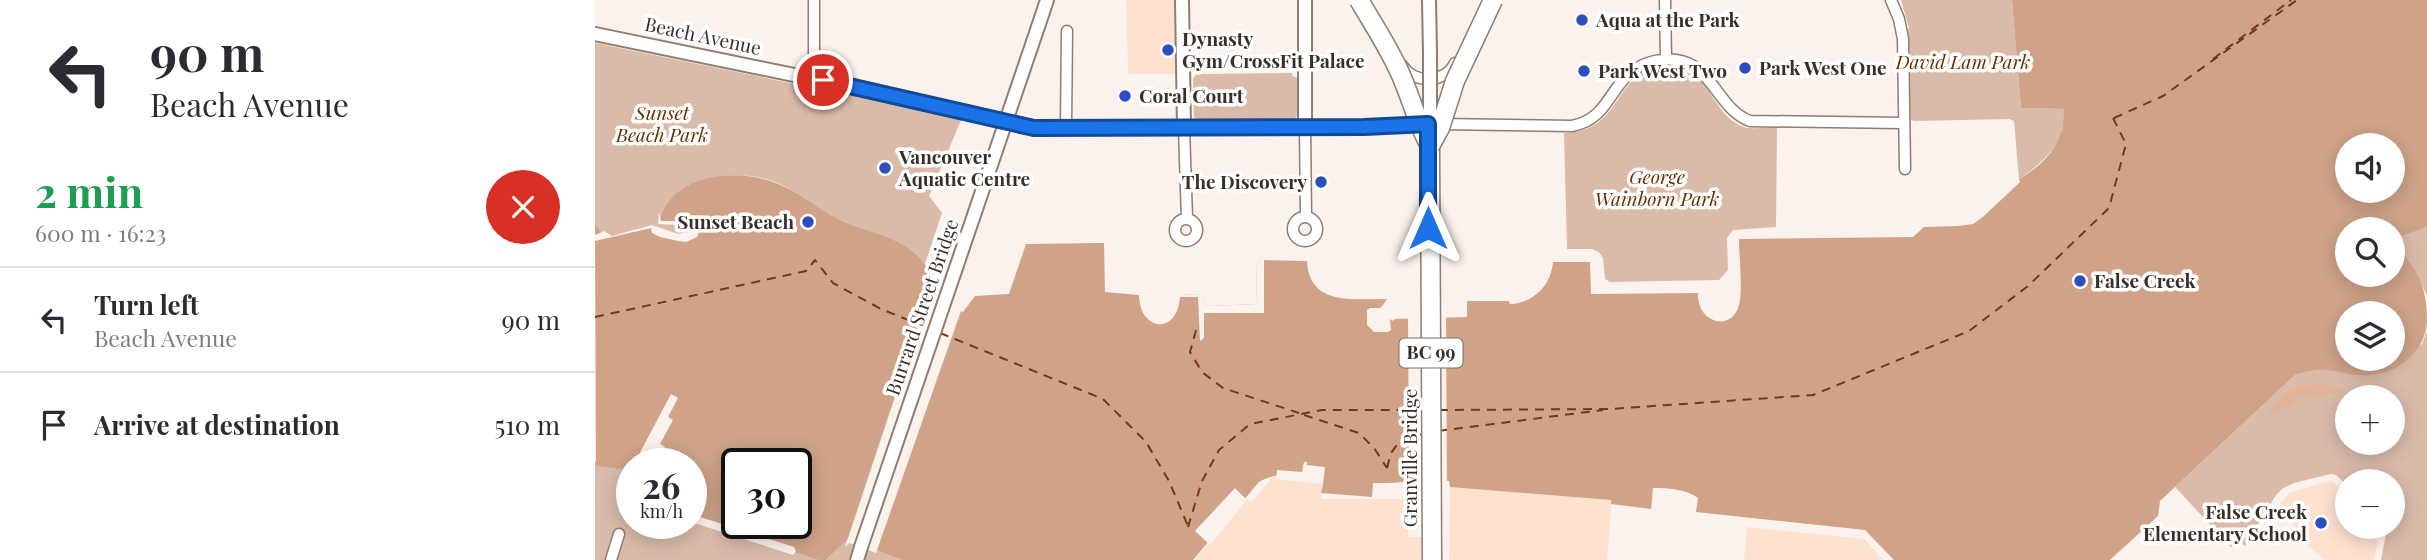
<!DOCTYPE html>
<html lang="en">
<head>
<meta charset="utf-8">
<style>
	:root { --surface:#fff; --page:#f2f2f3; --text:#2b2b33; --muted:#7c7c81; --line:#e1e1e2 }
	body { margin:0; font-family:"Playfair Display",serif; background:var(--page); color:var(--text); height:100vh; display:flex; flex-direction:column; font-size:26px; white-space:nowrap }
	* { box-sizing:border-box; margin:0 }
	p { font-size:23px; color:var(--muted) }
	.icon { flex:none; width:38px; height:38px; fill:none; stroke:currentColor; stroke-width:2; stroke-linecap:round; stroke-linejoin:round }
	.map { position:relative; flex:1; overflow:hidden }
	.sheet { display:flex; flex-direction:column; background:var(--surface); width:595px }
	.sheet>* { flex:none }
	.top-card { background:#fff; color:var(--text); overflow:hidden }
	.fabs { position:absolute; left:1740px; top:133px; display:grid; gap:14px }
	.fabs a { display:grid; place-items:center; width:70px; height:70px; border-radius:50%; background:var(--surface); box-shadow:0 4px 18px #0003; font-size:35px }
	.speed { position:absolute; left:21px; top:448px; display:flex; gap:14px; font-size:35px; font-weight:700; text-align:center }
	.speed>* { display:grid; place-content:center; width:91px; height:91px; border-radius:50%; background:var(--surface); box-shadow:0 4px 18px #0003; line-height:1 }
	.speed small { font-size:18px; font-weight:400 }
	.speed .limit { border:4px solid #111; border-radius:10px; background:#fff; color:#111 }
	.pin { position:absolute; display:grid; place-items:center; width:60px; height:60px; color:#fff; margin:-30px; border:4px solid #fff; border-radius:50%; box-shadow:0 2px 7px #0007 }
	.me { position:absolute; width:77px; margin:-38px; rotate:0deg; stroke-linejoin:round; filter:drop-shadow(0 0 5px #0008) }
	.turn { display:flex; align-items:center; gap:24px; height:147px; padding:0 35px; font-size:32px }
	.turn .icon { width:91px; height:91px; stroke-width:2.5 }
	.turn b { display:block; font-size:49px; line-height:60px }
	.round { display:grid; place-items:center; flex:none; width:74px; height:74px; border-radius:37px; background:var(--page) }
	.head { display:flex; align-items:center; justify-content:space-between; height:119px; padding:0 35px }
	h1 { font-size:42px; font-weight:700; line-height:52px; color:#1e9e55 }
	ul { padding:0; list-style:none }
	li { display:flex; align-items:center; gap:21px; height:105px; padding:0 35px; border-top:2px solid var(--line) }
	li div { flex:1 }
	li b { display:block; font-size:26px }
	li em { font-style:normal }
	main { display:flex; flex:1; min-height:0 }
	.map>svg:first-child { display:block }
	.built { fill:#ffe1d0 }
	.green { fill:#dabbaa; fill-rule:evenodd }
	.forest { fill:#e1b399 }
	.water { fill:#d0a389; fill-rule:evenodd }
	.pier { fill:#fcf2ed }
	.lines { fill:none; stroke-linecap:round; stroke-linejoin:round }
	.ferry { stroke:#733a12; stroke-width:2; stroke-dasharray:9 7; stroke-linecap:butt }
	.street-casing { stroke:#907c71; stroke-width:13 }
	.secondary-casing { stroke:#907c71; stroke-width:16 }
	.highway-casing { stroke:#907c71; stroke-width:21 }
	.street { stroke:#fff; stroke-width:10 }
	.secondary { stroke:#fff; stroke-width:12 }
	.highway { stroke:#fff; stroke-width:18 }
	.secondary-bridge-casing { stroke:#907c71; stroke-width:16; stroke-linecap:butt }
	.highway-bridge-casing { stroke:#907c71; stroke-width:21; stroke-linecap:butt }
	.secondary-bridge { stroke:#fff; stroke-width:12 }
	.highway-bridge { stroke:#fff; stroke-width:18 }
	.route-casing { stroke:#114b97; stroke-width:18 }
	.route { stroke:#1a73e8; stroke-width:12 }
	.poi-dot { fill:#2d4ebe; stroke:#fff; stroke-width:2.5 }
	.labels { text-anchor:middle; stroke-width:7; stroke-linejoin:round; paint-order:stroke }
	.shield { fill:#fff; stroke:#746d6b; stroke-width:2 }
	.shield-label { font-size:18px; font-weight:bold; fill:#382f2b }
	.poi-label { font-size:19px; font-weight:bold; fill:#382f2b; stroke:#fff; text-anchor:start }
	.street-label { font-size:19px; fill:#382f2b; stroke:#fff }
	.park-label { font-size:19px; font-style:italic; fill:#672f03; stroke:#fff }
</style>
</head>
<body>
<main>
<section class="sheet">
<div class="top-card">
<div class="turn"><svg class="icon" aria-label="left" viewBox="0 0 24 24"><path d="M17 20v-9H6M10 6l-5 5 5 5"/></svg><div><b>90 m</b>Beach Avenue</div></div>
</div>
<div class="head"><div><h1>2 min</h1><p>600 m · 16:23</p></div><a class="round" style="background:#d93025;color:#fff"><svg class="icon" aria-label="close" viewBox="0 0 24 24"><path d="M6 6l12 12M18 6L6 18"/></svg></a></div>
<ul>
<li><svg class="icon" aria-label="left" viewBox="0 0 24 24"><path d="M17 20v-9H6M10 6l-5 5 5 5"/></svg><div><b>Turn left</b><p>Beach Avenue</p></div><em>90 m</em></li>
<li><svg class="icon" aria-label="arrive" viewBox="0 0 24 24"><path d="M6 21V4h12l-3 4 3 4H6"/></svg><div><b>Arrive at destination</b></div><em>510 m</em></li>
</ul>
</section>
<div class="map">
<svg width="1832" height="560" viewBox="0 0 1832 560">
	<rect width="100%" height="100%" fill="#fcf2ed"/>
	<path class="built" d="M531,0H583L582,70L579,74H533Z
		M683,471L728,478L726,499H813V537H848V560H599L614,544L600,531L640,488L656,503Z
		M1736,480L1752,497V527H1780L1785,532L1779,560H1730L1712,545L1685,504L1694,493Z
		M855,487L1017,500L1012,560H854Z
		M1152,527L1269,539L1288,560H1149Z"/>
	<path class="green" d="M1306,0H1417L1426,108L1469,109C1469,116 1470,125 1468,132C1464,147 1438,171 1424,179L1419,121L1414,119L1319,121L1314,119L1315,50L1311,31L1314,28Z
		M0,43L367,118L334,196L347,213L330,264C302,235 280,236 245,220C222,210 203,191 180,182C143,168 76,174 66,221L85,222L96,230L94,236L17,239L5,233L0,224Z
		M1070,66C1119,68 1114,114 1149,127C1159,130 1171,127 1182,127L1181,227L1138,230L1132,238L1133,270L1124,280L1015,282L1010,279L1008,258L1004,252L997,249H972L969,133C1031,131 1015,71 1070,66Z
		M697,73V76L703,78V114L699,120L604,121L599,117L598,78L602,74Z
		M1832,227V296L1822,275L1797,243V237Z
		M1832,331V560H1786L1791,534L1789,527H1797V481H1752V485L1741,475L1736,474L1699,483L1687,489L1681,495L1650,546L1644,542L1636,547L1580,487L1700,375L1714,370L1730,368L1774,375L1827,344ZM1752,397H1797V443H1752Z
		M0,461L2,462L1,465L37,470V523H96V518L223,560H20L24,547L15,546L10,560H0Z
		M253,539L307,560H231Z"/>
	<path class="forest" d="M1721,383L1732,384L1747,390L1745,393L1708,398L1704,395L1700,400V404L1677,413L1673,412L1691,393L1709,384L1713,386Z"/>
	<path class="water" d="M1417,0H1832V227L1797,239V229H1752V275H1797V243C1822,267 1832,286 1832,320C1832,349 1805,373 1775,375C1745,377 1735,362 1700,375L1565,501L1563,516L1515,560H1299L1270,530L1101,512L1103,498C1092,489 1072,488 1058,488L1056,509L1016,504V500L855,487L854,481C829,479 804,484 778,483L777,497L726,493L728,484L725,481C704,478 683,470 664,482L598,560H307L253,539L231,560H223L96,518V464H37V470L1,466L0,224L10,237L57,228L69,234L96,235L90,225L65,221C76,174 140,168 178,182C202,190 221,208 243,219C281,237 314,235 337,275L330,298L368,312L380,296L414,294L431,244L509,243L510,292L544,295C545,333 584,335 585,295L603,294L609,298L610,304L615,306L661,304L662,263L669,255H712C710,306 756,299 792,299L786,308L797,321L800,319L872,317V301H914L915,304C938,303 956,286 958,262H995L996,294L1103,293C1102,324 1137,332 1144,305C1148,290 1144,256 1144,239L1318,237L1329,227L1363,226L1378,224L1389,216L1425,182L1424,179C1441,170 1462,151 1466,132L1468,131L1469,109L1426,108ZM1752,145H1797V191H1752ZM1752,313H1797V359H1752ZM142,464H201V523H142Z"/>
	<path class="pier" d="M64,212L66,221H90L104,232L102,237L91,242L83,241L65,237L57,233L56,228L0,241V235L9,231L17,236L57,225L83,234L93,232L84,225L63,224Z
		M669,255H712V261L669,260V313H609V338L605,341L603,297H585V295L603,294L609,298L610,304L615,306L661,304L662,263Z
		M336,288L334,296L367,308L281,553L254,543L250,547Z
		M790,303L793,306L790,308L799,315L795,319L796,330L793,332H779L772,325V310L775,308H785Z
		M851,314L852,489L851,485H814L813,315Z
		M76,394L83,398L73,417L78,420L65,444L70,447L61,464H39Z
		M709,462H712V465L730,467L728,484L681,479L682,470L707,472Z
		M640,488L652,500L615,545L600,531Z
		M96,514L199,547L201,551L198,555L96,522Z"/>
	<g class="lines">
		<path class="ferry" d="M1618,59L1696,0
			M1519,118L1568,96L1702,0
			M0,317L211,271L220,260L238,283L286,309L333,328
			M601,330L595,352L607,372L628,388L704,413
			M345,333L508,399L551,442L574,481L593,526
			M844,410L1015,409L1218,395L1374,331L1433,286L1514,208L1531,144L1518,118
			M709,415L764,433L779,448L792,468
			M843,431L1008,410
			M792,468L796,453L807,438L827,434
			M593,527L607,481L624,450L655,424L727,410H828"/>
		<defs>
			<path id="street" d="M219,0V79
				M1070,0L1071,60
				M1296,0L1304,19L1308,39L1310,169
				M807,65C819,85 851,83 860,63
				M843,124L977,126C1021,118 1013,71 1060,61C1117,49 1117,107 1155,121L1308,123
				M471,126L472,31
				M589,128L592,219
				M711,217L710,127L827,124
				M698 229a12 12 0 1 1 24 0a12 12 0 1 1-24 0Z
				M580 230a11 11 0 1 1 22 0a11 11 0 1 1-22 0Z
				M16,560L24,534"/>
			<path id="secondary" d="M587,0L589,128
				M834,0L835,53
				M443,27L452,0
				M0,34L228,81L439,128L710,127V0
				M262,560L266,547"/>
			<path id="highway" d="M835,146L837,560"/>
		</defs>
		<use href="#street" class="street-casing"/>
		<use href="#secondary" class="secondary-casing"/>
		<use href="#highway" class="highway-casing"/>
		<use href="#street" class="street"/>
		<use href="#secondary" class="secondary"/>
		<use href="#highway" class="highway"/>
		<defs>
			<path id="secondary-bridge" d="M835,53V142
				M266,547L443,27"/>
			<path id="highway-bridge" d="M764,0C778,24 794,48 805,73C816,97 822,123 835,146
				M835,146L845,128L860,81L898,0"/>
		</defs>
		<use href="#secondary-bridge" class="secondary-bridge-casing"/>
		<use href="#highway-bridge" class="highway-bridge-casing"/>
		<use href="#secondary-bridge" class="secondary-bridge"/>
		<use href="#highway-bridge" class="highway-bridge"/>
	</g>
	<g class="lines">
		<defs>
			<path id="route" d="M228,80L439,128L769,127L833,124V228"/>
		</defs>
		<use href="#route" class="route-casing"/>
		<use href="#route" class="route"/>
	</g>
	<g class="poi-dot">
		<circle cx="987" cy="20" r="7"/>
		<circle cx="573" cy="50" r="7"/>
		<circle cx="1150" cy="68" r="7"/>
		<circle cx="989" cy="71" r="7"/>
		<circle cx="530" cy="96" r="7"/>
		<circle cx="290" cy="168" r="7"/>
		<circle cx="726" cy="182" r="7"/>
		<circle cx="213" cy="222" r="7"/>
		<circle cx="1485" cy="281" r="7"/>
		<circle cx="1726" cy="523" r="7"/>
	</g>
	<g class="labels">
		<rect class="shield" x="804.5" y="338.5" width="63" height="29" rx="5"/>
		<g class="shield-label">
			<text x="836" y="359">BC 99</text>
		</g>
		<g class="poi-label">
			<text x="1001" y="27">Aqua at the Park</text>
			<text x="587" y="46">Dynasty<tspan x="587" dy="22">Gym/CrossFit Palace</tspan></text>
			<text x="1164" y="75">Park West One</text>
			<text x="1003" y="78">Park West Two</text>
			<text x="544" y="103">Coral Court</text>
			<text x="304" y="164">Vancouver<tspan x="304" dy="22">Aquatic Centre</tspan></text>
			<text x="712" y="189" text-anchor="end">The Discovery</text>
			<text x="199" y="229" text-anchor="end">Sunset Beach</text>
			<text x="1499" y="288">False Creek</text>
			<text x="1712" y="519" text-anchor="end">False Creek<tspan x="1712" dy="22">Elementary School</tspan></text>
		</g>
		<g class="street-label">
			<text transform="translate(108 36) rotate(12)" y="7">Beach Avenue</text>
			<text transform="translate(327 307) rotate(-71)" y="7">Burrard Street Bridge</text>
			<text transform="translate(815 458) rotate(-90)" y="7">Granville Bridge</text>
		</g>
		<g class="park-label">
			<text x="1368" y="69">David Lam Park</text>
			<text x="67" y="120">Sunset<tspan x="67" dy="22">Beach Park</tspan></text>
			<text x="1062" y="184">George<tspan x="1062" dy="22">Wainborn Park</tspan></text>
		</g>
	</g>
</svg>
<div class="fabs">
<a><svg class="icon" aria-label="sound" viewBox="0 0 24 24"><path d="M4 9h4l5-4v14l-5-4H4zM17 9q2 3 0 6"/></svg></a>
<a><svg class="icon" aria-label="search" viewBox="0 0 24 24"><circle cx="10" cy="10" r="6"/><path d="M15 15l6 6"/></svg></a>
<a><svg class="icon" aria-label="layers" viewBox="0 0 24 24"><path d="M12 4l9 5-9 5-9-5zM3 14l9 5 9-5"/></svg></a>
<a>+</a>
<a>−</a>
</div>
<div class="speed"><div>26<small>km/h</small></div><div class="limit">30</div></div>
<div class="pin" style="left:228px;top:80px;background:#d93025"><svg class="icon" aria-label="arrive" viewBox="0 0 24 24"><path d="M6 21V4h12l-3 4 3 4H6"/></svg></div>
<svg class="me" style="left:833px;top:228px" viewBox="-20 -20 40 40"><path d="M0-17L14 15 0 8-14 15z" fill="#1a73e8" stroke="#fff" stroke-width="4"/></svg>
</div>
</main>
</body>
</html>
